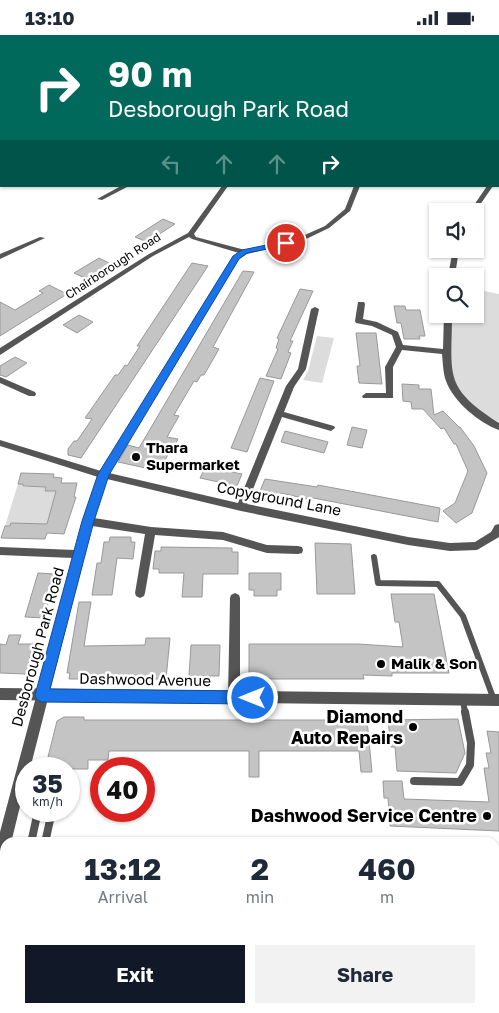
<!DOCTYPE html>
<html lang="en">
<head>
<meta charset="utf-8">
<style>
	:root { --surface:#fff; --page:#f2f2f3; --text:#1f2937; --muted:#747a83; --accent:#111827 }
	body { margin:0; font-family:"Golos Text",sans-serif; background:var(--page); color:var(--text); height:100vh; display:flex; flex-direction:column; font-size:19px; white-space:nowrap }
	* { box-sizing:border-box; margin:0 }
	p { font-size:16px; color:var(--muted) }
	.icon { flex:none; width:28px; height:28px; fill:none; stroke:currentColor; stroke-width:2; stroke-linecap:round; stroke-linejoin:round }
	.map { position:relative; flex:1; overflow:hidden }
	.panel { position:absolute; left:0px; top:802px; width:500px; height:176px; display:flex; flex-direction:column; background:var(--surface); border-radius:15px 15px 0 0; box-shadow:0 1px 4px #0004 }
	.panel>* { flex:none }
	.guide { position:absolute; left:0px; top:0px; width:500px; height:152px; box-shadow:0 1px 4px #0004; background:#00695c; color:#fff; overflow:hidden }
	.controls { position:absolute; left:429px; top:168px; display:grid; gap:10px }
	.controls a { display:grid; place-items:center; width:55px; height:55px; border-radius:0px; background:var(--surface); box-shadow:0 1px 4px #0004; font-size:25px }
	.speed { position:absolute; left:15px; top:722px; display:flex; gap:10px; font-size:25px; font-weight:700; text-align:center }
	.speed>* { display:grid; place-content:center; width:65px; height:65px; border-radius:50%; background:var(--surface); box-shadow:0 1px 4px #0004; line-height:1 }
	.speed small { font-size:12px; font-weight:400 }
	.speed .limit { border:8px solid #d22; background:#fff; color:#111 }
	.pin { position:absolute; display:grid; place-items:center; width:42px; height:42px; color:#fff; margin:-21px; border:2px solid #fff; border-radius:50%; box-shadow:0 1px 5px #0007 }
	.me { position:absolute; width:55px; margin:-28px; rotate:270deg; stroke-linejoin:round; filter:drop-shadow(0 0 4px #0008) }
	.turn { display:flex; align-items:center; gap:18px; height:105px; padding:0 25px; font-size:22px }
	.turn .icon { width:65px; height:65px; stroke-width:2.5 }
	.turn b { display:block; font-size:35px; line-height:42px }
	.lanes { display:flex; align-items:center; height:48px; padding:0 25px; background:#0003; justify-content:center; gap:25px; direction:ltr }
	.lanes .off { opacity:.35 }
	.eta { display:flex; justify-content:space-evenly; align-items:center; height:85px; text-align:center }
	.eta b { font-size:30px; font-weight:700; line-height:35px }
	.action { display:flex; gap:10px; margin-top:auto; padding:10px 25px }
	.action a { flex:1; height:58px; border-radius:0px; background:var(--accent); color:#fff; font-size:20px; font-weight:700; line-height:58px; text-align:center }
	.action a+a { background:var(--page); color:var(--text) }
	.status { display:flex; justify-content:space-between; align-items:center; height:35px; padding:0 25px; background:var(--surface); direction:ltr }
	.status svg { height:14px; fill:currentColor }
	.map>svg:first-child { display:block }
	.green { fill:#dcdcdc }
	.building { fill:#c4c4c4; stroke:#999 }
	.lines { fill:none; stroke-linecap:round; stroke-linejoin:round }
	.service-far1 { stroke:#555; stroke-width:6 }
	.service { stroke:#555; stroke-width:8 }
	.minor { fill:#555; fill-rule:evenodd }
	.tertiary { fill:#555; fill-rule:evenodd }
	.route { fill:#1a73e8; stroke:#114b97 }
	.poi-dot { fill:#000; stroke:#fff; stroke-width:2 }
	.labels { text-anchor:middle; stroke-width:5; stroke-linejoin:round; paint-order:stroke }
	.far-street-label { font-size:12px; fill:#000; stroke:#fff }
	.poi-label { font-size:15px; font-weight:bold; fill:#000; stroke:#fff; text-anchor:start }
	.street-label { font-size:15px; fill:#000; stroke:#fff }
	.near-poi-label { font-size:18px; font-weight:bold; fill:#000; stroke:#fff; text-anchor:end }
</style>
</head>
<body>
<div class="status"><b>13:10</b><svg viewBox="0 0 49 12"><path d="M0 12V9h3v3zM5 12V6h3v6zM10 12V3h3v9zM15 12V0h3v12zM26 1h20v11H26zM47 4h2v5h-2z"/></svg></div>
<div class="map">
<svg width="499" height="978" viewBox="0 0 499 978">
	<rect width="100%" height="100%" fill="#fff"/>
	<path class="green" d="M475,254L499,259V387C480,378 462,366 453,346C448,335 448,291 448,279H475Z
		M317,301L334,303L322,348L303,345L308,336Z
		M32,448L35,452H43L44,450H47L46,456H60L51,489L5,491L18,449H23V452H31Z"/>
	<path class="building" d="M163,184L175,189L147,207L135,202Z
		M99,223L111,229L87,244L74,238Z
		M192,228L208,231L81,423L68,420V414L74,406H77L92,384L85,383L115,340H118L125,330L127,331L140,311H137Z
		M243,236L254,237L213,312L219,314L204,340H201L197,347L194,346L174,380L179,381L167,402L178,404L173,414H171L161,433L156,432L155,435L118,427L128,410L139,413Z
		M49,250L67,259L0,301V267L15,275L43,258L39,256Z
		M300,254L313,256L290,306H293L288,317L291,318L281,344L266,341L278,314L276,313L279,304L277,303Z
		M394,271H405L406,275H420L425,301H419L420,304H404L401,288H397Z
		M79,280L93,287L77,298L63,290Z
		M356,298H376L382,349L359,348L357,331H360Z
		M15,322L27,328L6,342L0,340V331Z
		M260,343L274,346L252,404L247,417L231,413Z
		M402,349L419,350V354H431L434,380L443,376L459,392H460L474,411L487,438L472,478L456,488L443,476L455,468L468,436L456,409H454L444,393L441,394L423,374H412L411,367L403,366Z
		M352,392L367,395L362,413L347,410Z
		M285,396L328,407L324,418L281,407Z
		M206,431L242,439L237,451L200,443Z
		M21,438L54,439L53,442L62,443L61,448H77L74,462H76L64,499L47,498L45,504L1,503L5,491H10L11,488L47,489L56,456H45L46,452L23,451V449H18Z
		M265,444L317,452L318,450L440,473L438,487L308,462L307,464L281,458L280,461L260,456Z
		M110,502H131V507H135L133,524L117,523L112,560H92L97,528H101L104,507H109Z
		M315,508L351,509L355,559H317Z
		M161,512L232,513V517H238V539H203L202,562H182L184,538H159V534H153L155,516H161Z
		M38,538L56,539L44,583L25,582Z
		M249,538H281V555H277V561H254V555H249Z
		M391,559H434L449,638H392V641L363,640L364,644H249V609H358L403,612L399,587H395Z
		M79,567H91L84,611L145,610L146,603H170L166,644H69L70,638H67Z
		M9,600H21L18,609H33L26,639L0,638V609L6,610Z
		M191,610H220L219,641H189Z
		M64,682H84V685H367L372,737H361L359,716H259V742H249V716H109L108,725H88V734H45L57,686Z
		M458,684L465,718L456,738L397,736L395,712H391L388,685Z
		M487,696L499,697V796L390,791L388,763H384L383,746H402L404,764L489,767L484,733H489L486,718H491Z"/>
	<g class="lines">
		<path class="service-far1" d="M374,522L378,548L438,549L463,581L494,665
			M463,665L465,678"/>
		<path class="service" d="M414,746L460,747L470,730L471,708L465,677
			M31,808L38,776
			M45,808L52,776
			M0,840H5
			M406,974V978"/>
		<path class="minor" d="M209,0H213V1H209Z
			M484,0H491L492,1H483Z
			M0,95H1V99H0Z
			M0,138H1V142H0Z
			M121,151H129L102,165L97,164Z
			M222,151H228L194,199L196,202L245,215L298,203L325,191L345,174L354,151H360L350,176L329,193L302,206L247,219L239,224L109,438L238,468L286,351L298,334L311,274L315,272L319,274L306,334L294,352L284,377L334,391L335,393L331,396L282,382L247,469L408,502L450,508L475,507L491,497L495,490L499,489V502L477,515L450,516L408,510L241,476L107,444L94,483L151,492L223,497L267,510L298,511L302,512L303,515L302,518L298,519L267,518L223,505L155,500L145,558L144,561L140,563L136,561L135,558L145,499L92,491L30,734H26V747L11,808H5V827L0,830V797L73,523L0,520V512L75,515L83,486L98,442L0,411V405L101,436L232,223L239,218L192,204L189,202L153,221L0,320V313L149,219L188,198Z
			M487,151H493L475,177L470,176Z
			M40,202L45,203L0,224V219Z
			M453,214H459L455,241H448Z
			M358,267H364L365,269L363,284L377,287L398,297L403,310L443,314L444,279H452C452,339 442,352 499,388V395C479,388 453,366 446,346C443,338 443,328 442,319L402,315L393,332V363H363L362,361L366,358H386L385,332L396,312L392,300L372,291L356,288L355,286Z
			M0,342L35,357L36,359L35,361H29L0,348Z
			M235,558L239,560L240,563V662L238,666L234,668L230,666L228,662L230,563L231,560Z
			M0,901H5V915H0Z
			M495,933H499V949H495Z"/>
		<path class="tertiary" d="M0,653L499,659V671L0,665Z"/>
	</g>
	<path class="route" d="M286,206L289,208L288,210L247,218L239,224L109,440L94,486L50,654L253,656L258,658L260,663L258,667L253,669L42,667L37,665L35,660L82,486L98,439L233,221L242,215Z"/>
	<g class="poi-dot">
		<circle cx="136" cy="422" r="5"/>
		<circle cx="381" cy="629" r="5"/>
		<circle cx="413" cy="692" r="5"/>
		<circle cx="487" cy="781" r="5"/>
	</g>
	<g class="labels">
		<g class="far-street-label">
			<text transform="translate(113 231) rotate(-33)" y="4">Chairborough Road</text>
		</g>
		<g class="poi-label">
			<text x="146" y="418">Thara<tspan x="146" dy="17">Supermarket</tspan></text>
			<text x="391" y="634">Malik &amp; Son</text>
		</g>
		<g class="street-label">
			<text transform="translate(279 464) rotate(11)" y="5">Copyground Lane</text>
			<text transform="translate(38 612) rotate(-75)" y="5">Desborough Park Road</text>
			<text transform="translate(145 645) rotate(1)" y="5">Dashwood Avenue</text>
		</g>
		<g class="near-poi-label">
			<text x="403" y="688">Diamond<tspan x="403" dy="21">Auto Repairs</tspan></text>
			<text x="477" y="787">Dashwood Service Centre</text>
		</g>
	</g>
</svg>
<div class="controls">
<a><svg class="icon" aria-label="sound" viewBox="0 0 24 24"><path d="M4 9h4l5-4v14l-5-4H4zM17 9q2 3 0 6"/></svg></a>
<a><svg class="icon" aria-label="search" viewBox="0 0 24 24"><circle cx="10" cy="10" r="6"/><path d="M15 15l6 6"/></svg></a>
</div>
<div class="speed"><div>35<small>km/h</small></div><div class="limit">40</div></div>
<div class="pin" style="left:286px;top:208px;background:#d93025"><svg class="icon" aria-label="arrive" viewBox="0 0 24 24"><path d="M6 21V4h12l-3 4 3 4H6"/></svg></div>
<svg class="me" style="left:253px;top:663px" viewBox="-20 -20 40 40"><circle r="17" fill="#1a73e8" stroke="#fff" stroke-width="3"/><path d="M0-11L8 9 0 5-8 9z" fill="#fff"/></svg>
<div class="guide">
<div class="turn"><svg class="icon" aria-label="right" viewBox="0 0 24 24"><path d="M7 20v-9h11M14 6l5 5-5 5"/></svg><div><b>90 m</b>Desborough Park Road</div></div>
<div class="lanes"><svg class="icon off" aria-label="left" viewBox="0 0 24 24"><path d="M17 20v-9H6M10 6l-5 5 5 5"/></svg><svg class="icon off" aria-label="ahead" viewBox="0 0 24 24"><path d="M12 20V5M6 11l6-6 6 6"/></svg><svg class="icon off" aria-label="ahead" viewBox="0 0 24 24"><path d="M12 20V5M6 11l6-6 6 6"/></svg><svg class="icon" aria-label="right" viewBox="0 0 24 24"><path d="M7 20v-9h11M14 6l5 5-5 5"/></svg></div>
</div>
<section class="panel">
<div class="eta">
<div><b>13:12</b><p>Arrival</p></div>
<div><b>2</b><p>min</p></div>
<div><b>460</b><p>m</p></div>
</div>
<div class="action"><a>Exit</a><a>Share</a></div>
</section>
</div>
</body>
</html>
